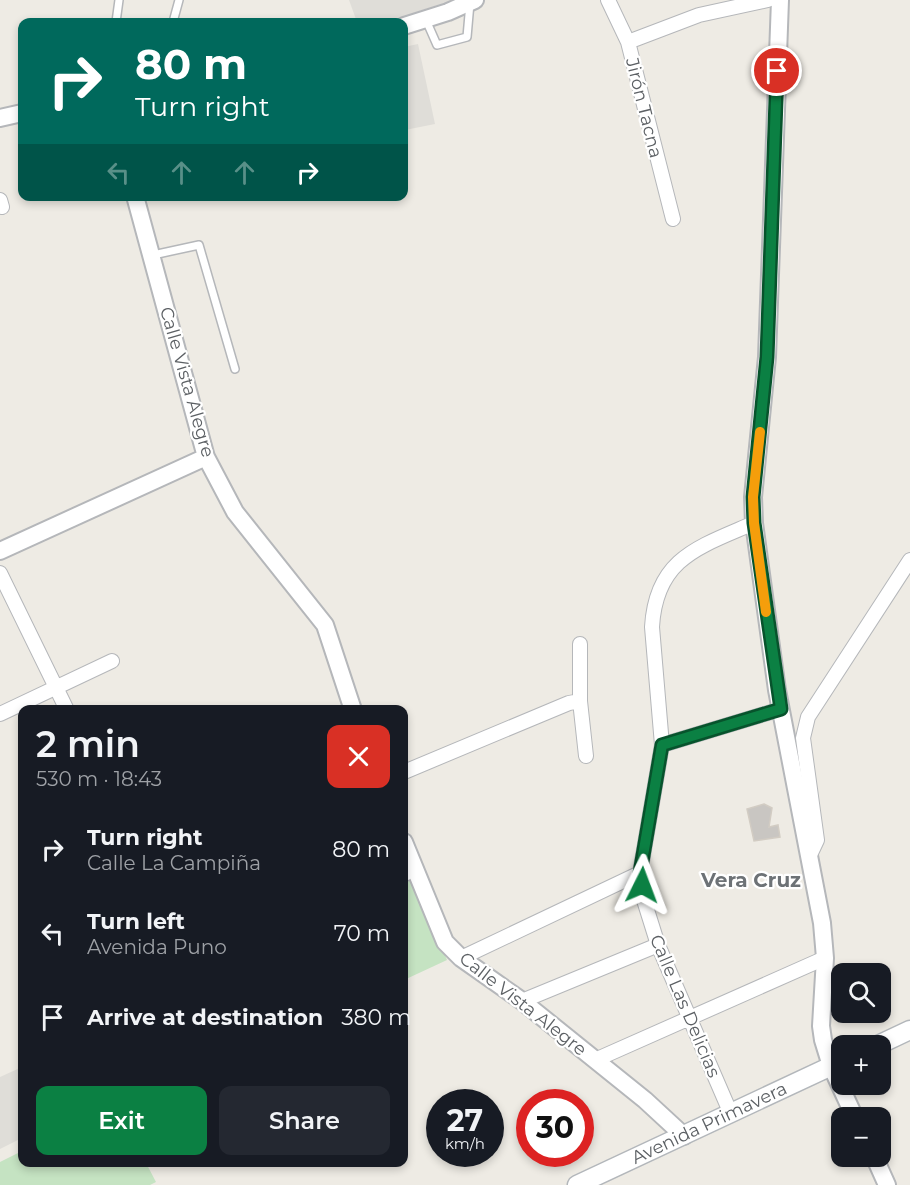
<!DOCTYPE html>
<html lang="en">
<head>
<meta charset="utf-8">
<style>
	:root { --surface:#171b24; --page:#242831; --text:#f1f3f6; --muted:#9ea1a6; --accent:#0b8043 }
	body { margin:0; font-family:Montserrat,sans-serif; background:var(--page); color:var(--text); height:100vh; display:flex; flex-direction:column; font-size:22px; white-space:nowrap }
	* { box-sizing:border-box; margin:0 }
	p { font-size:20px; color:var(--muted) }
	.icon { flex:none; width:33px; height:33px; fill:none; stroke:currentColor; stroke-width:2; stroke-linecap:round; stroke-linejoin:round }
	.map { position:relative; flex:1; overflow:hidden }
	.sheet { position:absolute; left:18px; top:705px; width:390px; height:462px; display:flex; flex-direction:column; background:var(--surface); border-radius:12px; box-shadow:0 3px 9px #0003 }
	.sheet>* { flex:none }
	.hud { position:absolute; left:18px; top:18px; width:390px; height:183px; border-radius:12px; box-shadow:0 3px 9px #0003; background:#00695c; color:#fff; overflow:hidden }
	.fabs { position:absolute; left:831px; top:963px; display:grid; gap:12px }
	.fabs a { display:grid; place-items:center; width:60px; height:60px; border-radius:12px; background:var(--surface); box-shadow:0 3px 9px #0003; font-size:30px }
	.speed { position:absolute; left:426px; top:1089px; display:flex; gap:12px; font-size:30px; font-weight:700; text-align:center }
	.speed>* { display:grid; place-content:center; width:78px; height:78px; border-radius:50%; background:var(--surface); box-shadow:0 3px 9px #0003; line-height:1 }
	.speed small { font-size:15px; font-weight:400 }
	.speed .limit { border:9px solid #d22; background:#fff; color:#111 }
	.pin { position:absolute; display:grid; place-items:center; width:51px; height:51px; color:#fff; margin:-26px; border:3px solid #fff; border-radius:50%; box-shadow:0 2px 6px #0007 }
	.me { position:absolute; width:66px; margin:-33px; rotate:3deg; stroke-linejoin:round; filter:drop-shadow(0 0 4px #0008) }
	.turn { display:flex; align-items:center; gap:21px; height:126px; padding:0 18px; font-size:27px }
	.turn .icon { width:78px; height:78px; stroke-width:2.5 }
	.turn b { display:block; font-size:42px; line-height:51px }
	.lanes { display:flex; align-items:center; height:57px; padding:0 18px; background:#0003; justify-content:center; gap:30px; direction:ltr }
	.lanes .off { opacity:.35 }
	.round { display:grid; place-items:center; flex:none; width:63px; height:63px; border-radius:12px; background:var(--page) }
	.head { display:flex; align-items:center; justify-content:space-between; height:102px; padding:0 18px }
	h1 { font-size:36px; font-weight:600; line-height:45px }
	.primary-button { display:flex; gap:12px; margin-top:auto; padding:12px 18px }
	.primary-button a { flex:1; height:69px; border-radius:12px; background:var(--accent); color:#fff; font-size:24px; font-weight:600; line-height:69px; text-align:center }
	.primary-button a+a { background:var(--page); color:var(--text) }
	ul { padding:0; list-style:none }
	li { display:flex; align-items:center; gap:18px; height:84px; padding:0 18px }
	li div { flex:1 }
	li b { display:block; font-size:22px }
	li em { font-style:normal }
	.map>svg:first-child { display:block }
	.industrial { fill:#dfddd8 }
	.green { fill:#c5e3c2 }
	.building { fill:#c9c6c2; stroke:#d2ccc3; stroke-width:1.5 }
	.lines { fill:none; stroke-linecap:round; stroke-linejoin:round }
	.service-casing { stroke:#b5b7ba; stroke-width:10 }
	.minor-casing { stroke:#b5b7ba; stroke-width:16 }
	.tertiary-casing { stroke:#b5b7ba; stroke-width:20 }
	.secondary-casing { stroke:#b3b7bb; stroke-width:21 }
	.service { stroke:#fff; stroke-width:7 }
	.minor { stroke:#fff; stroke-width:14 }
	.tertiary { stroke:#fff; stroke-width:16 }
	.secondary { stroke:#fff; stroke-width:18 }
	.route-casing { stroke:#07532c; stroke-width:15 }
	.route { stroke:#0b8043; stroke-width:10 }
	.slow { stroke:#f59e0b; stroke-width:10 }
	.labels { text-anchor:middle; stroke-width:4.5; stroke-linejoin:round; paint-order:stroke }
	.street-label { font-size:18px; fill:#5c6064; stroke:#fff }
	.neighbourhood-label { font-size:20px; font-weight:bold; fill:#6d7276; stroke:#fff }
</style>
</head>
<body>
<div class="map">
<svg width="910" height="1185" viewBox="0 0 910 1185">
	<rect width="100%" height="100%" fill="#eeebe4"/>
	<path class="industrial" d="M349,0H453L386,22H357Z
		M418,44L435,124L405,130L404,47Z
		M22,1067V1138L0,1149V1077Z"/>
	<path class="green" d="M413,879L447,960L404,980V883Z
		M22,1151V1162L146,1163L156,1182L150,1185H0V1162Z"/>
	<path class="building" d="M764,804L772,808L769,827L778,825L780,837L754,841L747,809Z"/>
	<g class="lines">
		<defs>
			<path id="service" d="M426,20L437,45L467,37L470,3
				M116,22L119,0
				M173,22L179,0
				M153,255L199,245L235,369
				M404,878L416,872"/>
			<path id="minor" d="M608,0L628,42L673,219
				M628,42L699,15L768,0
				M0,200L2,207
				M0,573L67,710
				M580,644V701L586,756
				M0,714L112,661
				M662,745L781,709
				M404,772L569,703L580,701
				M809,857L817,840L803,738L808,717L910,560
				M461,958L640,873
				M522,1001L658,945
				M595,1060L825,958
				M731,1114L658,945L643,897L640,873L662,745L652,627C656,558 699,547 754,523"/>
			<path id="tertiary" d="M780,0L767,357L753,497L754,523L777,690L822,923L825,958L821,1026L823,1040L831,1066L855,1118
				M404,26L448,12L475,0
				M0,118L22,113
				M135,196L206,457L235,512L325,625L353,710
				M0,551L206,457
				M404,842L445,942L461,958L522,1001L645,1100L684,1136
				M874,1156L887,1185"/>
			<g id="secondary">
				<path d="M876,1046L910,1030"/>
				<path id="s1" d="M577,1185L842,1061"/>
			</g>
		</defs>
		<use href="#service" class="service-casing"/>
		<use href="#minor" class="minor-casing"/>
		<use href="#tertiary" class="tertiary-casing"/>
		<use href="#secondary" class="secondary-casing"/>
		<use href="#service" class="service"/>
		<use href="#minor" class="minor"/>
		<use href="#tertiary" class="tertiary"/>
		<use href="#secondary" class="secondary"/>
	</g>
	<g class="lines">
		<defs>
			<path id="route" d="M642,885L640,873L662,745L781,709L754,523L753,497L767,357L777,71"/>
		</defs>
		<use href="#route" class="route-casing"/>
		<use href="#route" class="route"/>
		<path class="slow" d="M760,432L753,497L754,523L766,612"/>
	</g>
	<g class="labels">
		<g class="street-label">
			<text transform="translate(644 108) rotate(76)" y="6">Jirón Tacna</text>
			<text transform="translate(187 382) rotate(74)" y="6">Calle Vista Alegre</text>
			<text transform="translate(523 1004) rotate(38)" y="6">Calle Vista Alegre</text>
			<text transform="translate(685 1006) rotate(67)" y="6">Calle Las Delicias</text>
			<text dy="6" stroke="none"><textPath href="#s1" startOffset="146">Avenida Primavera</textPath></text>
		</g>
		<g class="neighbourhood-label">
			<text x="751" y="887">Vera Cruz</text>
		</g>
	</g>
</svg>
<div class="fabs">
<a><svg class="icon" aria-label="search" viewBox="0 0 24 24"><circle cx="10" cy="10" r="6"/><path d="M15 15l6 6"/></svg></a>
<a>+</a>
<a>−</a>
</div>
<div class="speed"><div>27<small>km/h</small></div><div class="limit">30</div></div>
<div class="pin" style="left:777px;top:71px;background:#d93025"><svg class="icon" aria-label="arrive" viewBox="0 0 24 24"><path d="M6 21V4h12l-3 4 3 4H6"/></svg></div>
<svg class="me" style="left:642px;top:885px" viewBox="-20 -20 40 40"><path d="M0-17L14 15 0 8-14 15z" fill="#0b8043" stroke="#fff" stroke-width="4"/></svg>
<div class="hud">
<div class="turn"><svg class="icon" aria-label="right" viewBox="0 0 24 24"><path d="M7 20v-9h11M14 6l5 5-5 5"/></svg><div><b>80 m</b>Turn right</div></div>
<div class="lanes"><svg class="icon off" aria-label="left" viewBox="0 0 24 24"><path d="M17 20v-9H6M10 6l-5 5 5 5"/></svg><svg class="icon off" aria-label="ahead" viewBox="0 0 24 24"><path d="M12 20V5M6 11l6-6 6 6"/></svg><svg class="icon off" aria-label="ahead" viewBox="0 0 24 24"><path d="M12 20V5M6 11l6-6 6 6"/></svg><svg class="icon" aria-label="right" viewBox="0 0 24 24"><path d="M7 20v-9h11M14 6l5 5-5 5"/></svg></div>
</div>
<section class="sheet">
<div class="head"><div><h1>2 min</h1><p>530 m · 18:43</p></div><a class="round" style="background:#d93025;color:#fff"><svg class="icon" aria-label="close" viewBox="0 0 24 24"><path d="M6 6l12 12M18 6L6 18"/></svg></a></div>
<ul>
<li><svg class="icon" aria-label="right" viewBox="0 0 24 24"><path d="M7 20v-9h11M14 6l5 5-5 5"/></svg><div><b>Turn right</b><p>Calle La Campiña</p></div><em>80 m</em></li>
<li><svg class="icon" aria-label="left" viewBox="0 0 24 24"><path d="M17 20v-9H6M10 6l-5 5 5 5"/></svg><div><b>Turn left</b><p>Avenida Puno</p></div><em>70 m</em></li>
<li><svg class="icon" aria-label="arrive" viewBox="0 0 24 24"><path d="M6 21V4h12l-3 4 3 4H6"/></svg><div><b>Arrive at destination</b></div><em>380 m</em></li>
</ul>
<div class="primary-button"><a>Exit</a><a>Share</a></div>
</section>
</div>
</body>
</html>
